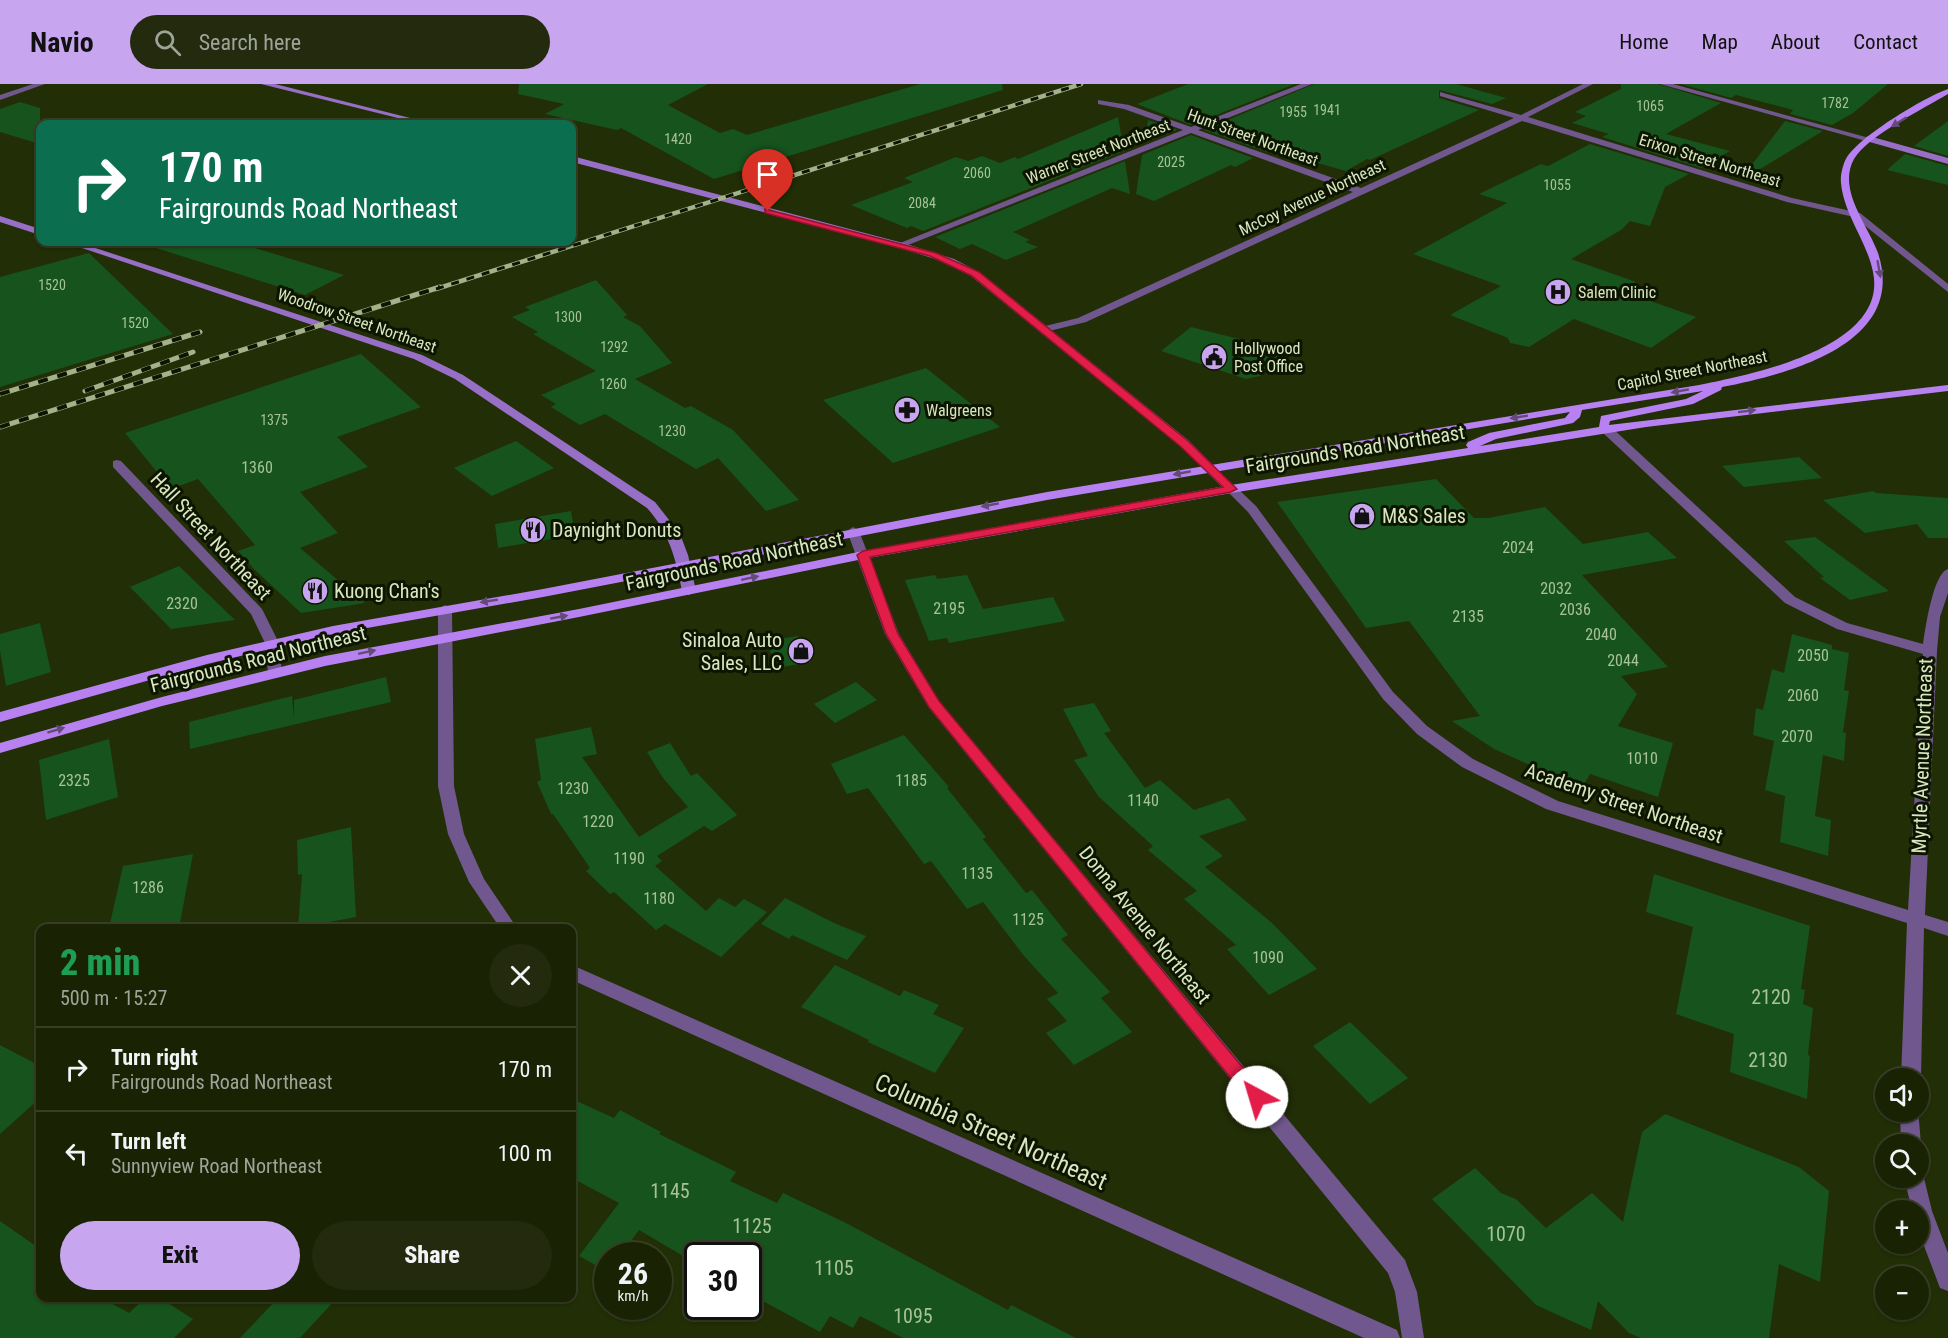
<!DOCTYPE html>
<html lang="en">
<head>
<meta charset="utf-8">
<style>
	:root { --surface:#1a2204; --page:#232a0e; --text:#f1f3f6; --muted:#9fa49a; --line:#383f26; --accent:#c7a6ef }
	body { margin:0; font-family:"Roboto Condensed",sans-serif; background:var(--page); color:var(--text); height:100vh; display:flex; flex-direction:column; font-size:22px; white-space:nowrap }
	* { box-sizing:border-box; margin:0 }
	p { font-size:20px; color:var(--muted) }
	.icon { flex:none; width:33px; height:33px; fill:none; stroke:currentColor; stroke-width:2; stroke-linecap:round; stroke-linejoin:round }
	.map { position:relative; flex:1; overflow:hidden }
	.panel { position:absolute; left:36px; top:840px; width:540px; height:378px; display:flex; flex-direction:column; background:var(--surface); border-radius:12px; box-shadow:0 2px 4px #0004,0 0 0 2px var(--line) }
	.panel>* { flex:none }
	.hud { position:absolute; left:36px; top:36px; width:540px; height:126px; border-radius:12px; box-shadow:0 2px 4px #0004,0 0 0 2px var(--line); background:#0b6e4f; color:#fff; overflow:hidden }
	.tools { position:absolute; left:1875px; top:984px; display:grid; gap:12px }
	.tools a { display:grid; place-items:center; width:54px; height:54px; border-radius:50%; background:var(--surface); box-shadow:0 2px 4px #0004,0 0 0 2px var(--line); font-size:30px }
	.speed { position:absolute; left:594px; top:1158px; display:flex; gap:12px; font-size:30px; font-weight:700; text-align:center }
	.speed>* { display:grid; place-content:center; width:78px; height:78px; border-radius:50%; background:var(--surface); box-shadow:0 2px 4px #0004,0 0 0 2px var(--line); line-height:1 }
	.speed small { font-size:15px; font-weight:400 }
	.speed .limit { border:3px solid #111; border-radius:9px; background:#fff; color:#111 }
	.pin { position:absolute; display:grid; place-items:center; width:51px; height:51px; color:#fff; margin:-62px -26px; border-radius:50% 50% 50% 0; rotate:-45deg; box-shadow:0 0 6px #0007 }
	.pin .icon { rotate:45deg }
	.me { position:absolute; width:66px; margin:-33px; rotate:321deg; stroke-linejoin:round; filter:drop-shadow(0 0 4px #0008) }
	.turn { display:flex; align-items:center; gap:21px; height:126px; padding:0 24px; font-size:27px }
	.turn .icon { width:78px; height:78px; stroke-width:2.5 }
	.turn b { display:block; font-size:42px; line-height:51px }
	.round { display:grid; place-items:center; flex:none; width:63px; height:63px; border-radius:32px; background:var(--page) }
	.head { display:flex; align-items:center; justify-content:space-between; height:102px; padding:0 24px }
	h1 { font-size:36px; font-weight:800; line-height:45px; color:#1e9e55 }
	.cta { display:flex; gap:12px; margin-top:auto; padding:12px 24px }
	.cta a { flex:1; height:69px; border-radius:36px; background:var(--accent); color:#111; font-size:24px; font-weight:800; line-height:69px; text-align:center }
	.cta a+a { background:var(--page); color:var(--text) }
	ul { padding:0; list-style:none }
	li { display:flex; align-items:center; gap:18px; height:84px; padding:0 24px; border-top:2px solid var(--line) }
	li div { flex:1 }
	li b { display:block; font-size:22px }
	li em { font-style:normal }
	header { display:flex; align-items:center; gap:36px; box-sizing:border-box; height:84px; padding:0 30px; background:var(--accent); color:#111 }
	header strong { font-size:28px }
	nav { display:flex; gap:33px; margin-inline-start:auto; font-size:21px }
	.search { width:420px; height:54px; background:var(--page); display:flex; align-items:center; gap:15px; box-sizing:border-box; padding:0 21px; border-radius:33px; color:var(--muted); font-size:22px }
	.map>svg:first-child { display:block }
	.building { fill:#17531d }
	.lines { fill:none; stroke-linecap:round; stroke-linejoin:round }
	.street { fill:#70578d; fill-rule:evenodd }
	.secondary { fill:#986fc6; fill-rule:evenodd }
	.primary { fill:#b881f2; fill-rule:evenodd }
	.rail-far1-casing { stroke:#a4b28c; stroke-width:4.5 }
	.rail-casing { stroke:#a4b28c; stroke-width:5 }
	.rail-far1 { stroke:#0d1500; stroke-width:3; stroke-dasharray:8; stroke-linecap:butt }
	.rail { stroke:#0d1500; stroke-width:4; stroke-dasharray:10; stroke-linecap:butt }
	.oneway { fill:#624b79 }
	.route { fill:#e11d48; stroke:#92132f; stroke-width:1.5 }
	.labels { text-anchor:middle; stroke-width:6; stroke-linejoin:round; paint-order:stroke }
	.far-number-label { font-size:14px; fill:#a8c298 }
	.far-street-label { font-size:16px; fill:#d8e7c1; stroke:#0d1500 }
	.far-poi-label { font-size:16px; fill:#d8e7c1; stroke:#0d1500; text-anchor:start }
	.number-label { font-size:16px; fill:#a8c298 }
	.street-label { font-size:20px; fill:#d8e7c1; stroke:#0d1500 }
	.poi-label { font-size:20px; fill:#d8e7c1; stroke:#0d1500; text-anchor:start }
	.near-number-label { font-size:20px; fill:#a8c298 }
	.near-street-label { font-size:24px; fill:#d8e7c1; stroke:#0d1500 }
</style>
</head>
<body>
<header>
<strong>Navio</strong>
<div class="search"><svg class="icon" aria-label="search" viewBox="0 0 24 24"><circle cx="10" cy="10" r="6"/><path d="M15 15l6 6"/></svg>Search here</div>
<nav><a>Home</a><a>Map</a><a>About</a><a>Contact</a></nav>
</header>
<div class="map">
<svg width="1948" height="1254" viewBox="0 0 1948 1254">
	<rect width="100%" height="100%" fill="#222e06"/>
	<path class="building" d="M519,0H708L668,21L720,49L733,45L747,51L920,0H1002L1003,6L714,95L621,44L617,46L545,30L564,20L518,10Z
		M1188,0H1295L1191,41L1137,20Z
		M1314,0H1456L1506,14L1492,20L1439,6V14L1479,26L1370,76L1367,75L1346,87L1271,66L1267,68L1204,46Z
		M1621,0H1658L1721,19L1666,50L1730,67L1701,84L1602,53L1609,50L1572,39L1586,32L1575,28L1621,5Z
		M1681,0H1888L1853,29L1832,41L1790,30L1793,26L1736,11L1731,14Z
		M20,18L40,24V60L0,48V25Z
		M1118,33L1124,67L923,147L911,142L907,144L851,121L913,98L904,94L956,73L968,77L982,72L1000,79L1015,73L1018,75Z
		M1148,36L1177,46L1144,59Z
		M1785,37L1823,47L1742,96L1741,95Z
		M1948,37V72L1914,62Z
		M1191,51L1253,74L1235,83L1231,81L1154,117L1136,110L1142,71Z
		M1590,60L1689,90L1665,103L1650,142L1630,137L1621,146L1571,175L1636,198L1622,207L1696,233L1651,264L1574,235L1529,263L1510,259L1508,254L1450,231L1501,202L1413,170L1507,119L1479,110L1541,80L1548,82Z
		M1905,70L1948,82V101L1887,86Z
		M1125,77L1130,110L1112,104L1013,148L1030,156L1025,158L1038,163L1006,176L972,160L960,165L935,153Z
		M154,158H235L344,191L305,211L153,163Z
		M89,169L173,250L0,303V193Z
		M596,196L627,231L623,233L640,242L672,279L635,295L685,324L691,322L733,346L799,416L766,427L718,374L696,385L605,330L580,341L551,323L556,320L541,311L596,287L533,250L538,248L512,233L530,226L525,223Z
		M1191,243L1287,267L1260,292L1246,295L1161,267Z
		M361,270L421,323L337,353L368,383L300,408L338,449L300,464L365,519L301,529L253,484L238,467L255,461L198,395L171,405L125,349Z
		M926,284L1000,343L893,379L823,316Z
		M516,357L554,384L492,412L454,384Z
		M1799,373L1822,394L1744,403L1722,382Z
		M1436,395L1474,434H1488L1545,423L1583,460L1648,448L1677,474L1582,491L1668,583L1621,592L1637,610L1618,642L1673,659L1658,713L1590,690L1582,704L1494,665L1452,637L1480,632L1409,537L1366,544L1277,418Z
		M1873,407L1876,409L1948,414V454H1928L1917,440L1865,449L1823,416Z
		M571,427L575,451L498,464L495,440Z
		M1815,453L1889,507L1850,516L1820,494L1824,493L1784,457Z
		M179,482L235,536L171,545L130,503Z
		M935,491L937,495L967,491L983,525L1053,513L1065,537L949,559L947,554L929,557L905,496Z
		M40,539L51,588L6,602L0,567V550Z
		M1792,550L1832,561V565L1849,569L1844,606L1849,607L1843,648L1846,649L1844,677L1823,671L1815,732L1831,736L1828,772L1780,758L1785,712L1765,706L1774,657L1753,651L1756,624L1763,626L1772,585L1784,589Z
		M798,552L811,578L776,584L767,557Z
		M386,593L391,618L190,665L189,638L292,612L294,635V616Z
		M856,598L877,616L835,639L814,620Z
		M1094,619L1111,647L1104,649L1145,704L1160,696L1194,726L1229,714L1247,736L1199,752L1223,772L1205,783L1272,839L1317,885L1269,911L1227,865L1236,861L1184,815L1197,807L1148,766L1153,762L1099,713L1074,676L1088,672L1063,625Z
		M591,643L597,670L582,673L639,753L688,723L663,694L647,668L670,659L691,692L697,689L737,731L712,747L704,742L657,772L662,777L655,782L706,827L719,814L735,823L744,815L767,828L721,873L665,840L656,846L614,808L610,810L586,787L590,784L553,730H551L537,698L541,696L535,655Z
		M904,651L949,703L947,704L986,753L983,755L1026,809L1032,806L1068,851L1061,855L1110,908L1101,914L1132,948L1074,981L1046,949L1067,937L1047,915L1058,909L1024,872L983,818L967,825L931,777L924,780L868,704L847,710L831,680Z
		M109,655L118,713L46,736L39,676Z
		M351,743L356,833L298,844L302,790L298,791L297,756Z
		M193,770L179,844H109L123,782Z
		M1654,790L1810,842L1801,905L1805,906L1803,920L1813,924L1808,971L1810,972L1807,1015L1730,988L1734,950L1676,930L1693,843L1646,828Z
		M785,814L834,839L866,852L847,876L792,851L789,855L761,840Z
		M835,881L900,912L904,906L939,921L933,930L964,944L935,989L868,958L869,956L801,923Z
		M1350,938L1408,994L1370,1020L1313,962Z
		M0,961L40,982V1014L0,1050Z
		M572,1015L614,1034L620,1026L661,1048L659,1050L736,1088L730,1097L777,1119L783,1109L846,1139L1008,1226L1011,1221L1076,1254H903L860,1232L853,1244L830,1232L820,1248L748,1209V1172H683L639,1146L620,1172H608V1188L579,1172L619,1119L572,1094Z
		M1665,1030L1799,1083L1829,1107L1820,1198L1779,1180L1769,1254H1641L1629,1249L1598,1217L1591,1246L1536,1221L1432,1115L1475,1084L1501,1109L1516,1115L1546,1144L1592,1109L1623,1138L1642,1048Z
		M0,1137L40,1165V1214H102L129,1229L145,1214H160L193,1235L174,1254H0Z
		M278,1214H337L300,1254H240Z"/>
	<g class="lines">
		<path class="street" d="M33,0H45L0,16V11Z
			M1301,0H1312L1198,46L1361,104L1514,34L1440,12V8L1521,31L1583,0H1593L1528,33L1792,114L1860,129L1948,200V208L1854,133L1787,118L1522,37L1086,238L1045,248L1041,247V243L1078,234L1353,108L1191,49L903,163L895,161L1183,46L1124,25L1098,20V16L1129,21L1191,43Z
			M1660,0H1673L1873,55L1866,57Z
			M1606,341L1610,342L1795,513L1847,539L1923,560C1925,546 1933,489 1948,485V509L1940,533L1937,567L1925,831L1948,838V852L1924,844L1921,994L1918,998V994H1901L1907,839L1546,725L1462,683L1417,650L1383,615L1248,428L1225,405L1231,401L1235,402L1256,422L1393,608L1427,642L1473,675L1558,717L1908,826L1923,570L1837,545L1785,519L1602,348V342Z
			M117,376L121,377L262,525L279,559L282,589L280,592H270L268,589L265,559L251,530L113,383V377Z
			M853,443L859,447L899,550L939,617L1405,1176L1417,1208L1424,1254H1402L1395,1208L1388,1189L929,624L885,550L847,447Z
			M445,521L452,525L454,702L464,750L484,795L517,844H500L469,798L448,750L438,702V525Z
			M572,881L1397,1246L1400,1254H1364L572,896Z
			M1918,1025L1921,1060L1918,1065V1060H1901L1900,1028H1918Z
			M1918,1086L1924,1094L1932,1127L1948,1169V1207L1940,1204L1918,1146V1126H1912L1904,1094H1918Z"/>
		<path class="secondary" d="M261,0H275L434,40H422Z
			M1869,52L1948,74V80L1866,57V53Z
			M572,72L903,159L954,175L979,188L1188,356L1237,405L1231,409L1227,408L1180,362L971,192L948,179L897,163L572,78Z
			M0,132L40,145V151L0,138Z
			M64,158H77L422,271L463,291L655,418L680,450L688,471L696,507L689,511L682,507C676,475 669,448 647,424L455,295L414,275Z"/>
		<path class="primary" d="M1948,5V10C1925,24 1867,52 1854,75C1837,106 1868,141 1878,169C1908,260 1788,290 1722,303L1721,306L1693,320L1610,337L1609,341L1948,301V307L1646,343L1231,409L863,475L579,533L325,582L162,622L0,669V659L162,613L325,572L579,525L863,467L1231,401L1468,364L1466,361L1468,358L1489,349L1565,334L1570,328L1047,416L543,513L333,550L207,580L0,638V628L207,571L333,542L543,505L1047,408L1699,301C1750,291 1889,264 1873,188C1867,157 1844,131 1841,99C1840,92 1843,79 1847,73C1862,51 1923,14 1948,5ZM1703,307L1686,315L1601,332L1599,343L1480,362L1496,355L1573,339L1580,333L1582,326Z"/>
		<defs>
			<path id="rail-far1" d="M436,205L1081,0"/>
			<path id="rail" d="M85,307L193,268
				M0,310L200,248
				M0,343L440,203"/>
		</defs>
		<use href="#rail-far1" class="rail-far1-casing"/>
		<use href="#rail" class="rail-casing"/>
		<use href="#rail-far1" class="rail-far1"/>
		<use href="#rail" class="rail"/>
	</g>
	<defs><path id="oneway-solid" d="M-6-.8H1V-3.2L6.5 0L1 3.2V.8H-6Z" transform="scale(1.5)"/></defs>
	<g class="oneway">
		<use href="#oneway-solid" transform="translate(1899 38) rotate(148)"/>
		<use href="#oneway-solid" transform="translate(1879 185) rotate(80)"/>
		<use href="#oneway-solid" transform="translate(1680 307) rotate(170)"/>
		<use href="#oneway-solid" transform="translate(1747 327) rotate(-7)"/>
		<use href="#oneway-solid" transform="translate(1519 333) rotate(171)"/>
		<use href="#oneway-solid" transform="translate(1182 389) rotate(170)"/>
		<use href="#oneway-solid" transform="translate(990 421) rotate(170)"/>
		<use href="#oneway-solid" transform="translate(750 494) rotate(-12)"/>
		<use href="#oneway-solid" transform="translate(489 517) rotate(171)"/>
		<use href="#oneway-solid" transform="translate(559 533) rotate(-10)"/>
		<use href="#oneway-solid" transform="translate(367 568) rotate(-12)"/>
		<use href="#oneway-solid" transform="translate(56 646) rotate(-17)"/>
	</g>
	<path class="route" d="M765,125L936,169L979,188L1188,357L1237,405L1231,408L870,473L898,550L939,617L1263,1008L1266,1013L1263,1019L1257,1021L1251,1019L929,623L886,550L857,471L863,467L1223,403L1180,362L972,192L930,172L765,129Z"/>
	<defs>
		<symbol id="hospital-disc" viewBox="-11 -11 22 22"><circle r="9.5" fill="#c7a6ef" stroke="#0d1500"/><path d="M-5-5h3v3.5h4V-5h3V5h-3V1.5h-4V5h-3Z" fill="#111"/></symbol>
		<symbol id="civic-disc" viewBox="-11 -11 22 22"><circle r="9.5" fill="#c7a6ef" stroke="#0d1500"/><path d="M-.6-6.5H3V-4.5H.6V-3L4-1V1h2V6H-6V1h2V-1L-.6-3ZM-1.2 2.5V6h2.4V2.5Z" fill="#111"/></symbol>
		<symbol id="pharmacy-disc" viewBox="-11 -11 22 22"><circle r="9.5" fill="#c7a6ef" stroke="#0d1500"/><path d="M-2-6h4v4h4v4h-4v4h-4v-4h-4v-4h4Z" fill="#111"/></symbol>
		<symbol id="shop-disc" viewBox="-11 -11 22 22"><circle r="9.5" fill="#c7a6ef" stroke="#0d1500"/><path d="M-5-2.5h2.3a2.7 3.5 0 0 1 5.4 0H5L5.5 6h-11ZM-1.5-2.5h3a1.5 2.3 0 0 0-3 0Z" fill="#111"/></symbol>
		<symbol id="restaurant-disc" viewBox="-11 -11 22 22"><circle r="9.5" fill="#c7a6ef" stroke="#0d1500"/><path d="M-5-6h1v4h1v-4h1v4h1v-4h1v5L-1.5 .5V6h-2V.5L-5-1ZM5-6V6H3V1.5H1.5Q1.5-4 5-6Z" fill="#111"/></symbol>
	</defs>
	<g fill-rule="evenodd">
		<use href="#hospital-disc" x="1543" y="193" width="30" height="30"/>
		<use href="#civic-disc" x="1199" y="258" width="30" height="30"/>
		<use href="#pharmacy-disc" x="892" y="311" width="30" height="30"/>
		<use href="#shop-disc" x="1347" y="417" width="30" height="30"/>
		<use href="#restaurant-disc" x="518" y="431" width="30" height="30"/>
		<use href="#restaurant-disc" x="300" y="492" width="30" height="30"/>
		<use href="#shop-disc" x="786" y="552" width="30" height="30"/>
	</g>
	<g class="labels">
		<g class="far-number-label">
			<text x="1835" y="24">1782</text>
			<text x="1650" y="27">1065</text>
			<text x="1327" y="31">1941</text>
			<text x="1293" y="33">1955</text>
			<text x="678" y="60">1420</text>
			<text x="1171" y="83">2025</text>
			<text x="977" y="94">2060</text>
			<text x="1557" y="106">1055</text>
			<text x="922" y="124">2084</text>
			<text x="52" y="206">1520</text>
			<text x="568" y="238">1300</text>
			<text x="135" y="244">1520</text>
			<text x="614" y="268">1292</text>
			<text x="613" y="305">1260</text>
			<text x="274" y="341">1375</text>
			<text x="672" y="352">1230</text>
		</g>
		<g class="far-street-label">
			<text transform="translate(1253 53) rotate(20)" y="6">Hunt Street Northeast</text>
			<text transform="translate(1098 67) rotate(-21)" y="6">Warner Street Northeast</text>
			<text transform="translate(1710 76) rotate(17)" y="6">Erixon Street Northeast</text>
			<text transform="translate(1312 113) rotate(-25)" y="6">McCoy Avenue Northeast</text>
			<text transform="translate(357 236) rotate(19)" y="6">Woodrow Street Northeast</text>
			<text transform="translate(1692 286) rotate(-11)" y="6">Capitol Street Northeast</text>
		</g>
		<g class="far-poi-label">
			<text x="1578" y="214">Salem Clinic</text>
			<text x="1234" y="270">Hollywood<tspan x="1234" dy="18">Post Office</tspan></text>
			<text x="926" y="332">Walgreens</text>
		</g>
		<g class="number-label">
			<text x="257" y="389">1360</text>
			<text x="1518" y="469">2024</text>
			<text x="1556" y="510">2032</text>
			<text x="182" y="525">2320</text>
			<text x="949" y="530">2195</text>
			<text x="1575" y="531">2036</text>
			<text x="1468" y="538">2135</text>
			<text x="1601" y="556">2040</text>
			<text x="1813" y="577">2050</text>
			<text x="1623" y="582">2044</text>
			<text x="1803" y="617">2060</text>
			<text x="1797" y="658">2070</text>
			<text x="1642" y="680">1010</text>
			<text x="74" y="702">2325</text>
			<text x="911" y="702">1185</text>
			<text x="573" y="710">1230</text>
			<text x="1143" y="722">1140</text>
			<text x="598" y="743">1220</text>
			<text x="629" y="780">1190</text>
			<text x="977" y="795">1135</text>
			<text x="148" y="809">1286</text>
			<text x="659" y="820">1180</text>
			<text x="1028" y="841">1125</text>
			<text x="1268" y="879">1090</text>
		</g>
		<g class="street-label">
			<text transform="translate(1355 365) rotate(-9)" y="7">Fairgrounds Road Northeast</text>
			<text transform="translate(211 452) rotate(47)" y="7">Hall Street Northeast</text>
			<text transform="translate(734 477) rotate(-12)" y="7">Fairgrounds Road Northeast</text>
			<text transform="translate(258 575) rotate(-14)" y="7">Fairgrounds Road Northeast</text>
			<text transform="translate(1922 672) rotate(-88)" y="7">Myrtle Avenue Northeast</text>
			<text transform="translate(1624 719) rotate(19)" y="7">Academy Street Northeast</text>
			<text transform="translate(1145 841) rotate(51)" y="7">Donna Avenue Northeast</text>
		</g>
		<g class="poi-label">
			<text x="1382" y="439">M&amp;S Sales</text>
			<text x="552" y="453">Daynight Donuts</text>
			<text x="334" y="514">Kuong Chan's</text>
			<text x="782" y="563" text-anchor="end">Sinaloa Auto<tspan x="782" dy="23">Sales, LLC</tspan></text>
		</g>
		<g class="near-number-label">
			<text x="1771" y="920">2120</text>
			<text x="1768" y="983">2130</text>
			<text x="670" y="1114">1145</text>
			<text x="752" y="1149">1125</text>
			<text x="1506" y="1157">1070</text>
			<text x="834" y="1191">1105</text>
			<text x="913" y="1239">1095</text>
		</g>
		<g class="near-street-label">
			<text transform="translate(991 1048) rotate(24)" y="8">Columbia Street Northeast</text>
		</g>
	</g>
</svg>
<div class="tools">
<a><svg class="icon" aria-label="sound" viewBox="0 0 24 24"><path d="M4 9h4l5-4v14l-5-4H4zM17 9q2 3 0 6"/></svg></a>
<a><svg class="icon" aria-label="search" viewBox="0 0 24 24"><circle cx="10" cy="10" r="6"/><path d="M15 15l6 6"/></svg></a>
<a>+</a>
<a>−</a>
</div>
<div class="speed"><div>26<small>km/h</small></div><div class="limit">30</div></div>
<div class="pin" style="left:768px;top:127px;background:#d93025"><svg class="icon" aria-label="arrive" viewBox="0 0 24 24"><path d="M6 21V4h12l-3 4 3 4H6"/></svg></div>
<svg class="me" style="left:1257px;top:1013px" viewBox="-20 -20 40 40"><circle r="19" fill="#fff"/><path d="M0-13L10 11 0 6-10 11z" fill="#e11d48"/></svg>
<div class="hud">
<div class="turn"><svg class="icon" aria-label="right" viewBox="0 0 24 24"><path d="M7 20v-9h11M14 6l5 5-5 5"/></svg><div><b>170 m</b>Fairgrounds Road Northeast</div></div>
</div>
<section class="panel">
<div class="head"><div><h1>2 min</h1><p>500 m · 15:27</p></div><a class="round"><svg class="icon" aria-label="close" viewBox="0 0 24 24"><path d="M6 6l12 12M18 6L6 18"/></svg></a></div>
<ul>
<li><svg class="icon" aria-label="right" viewBox="0 0 24 24"><path d="M7 20v-9h11M14 6l5 5-5 5"/></svg><div><b>Turn right</b><p>Fairgrounds Road Northeast</p></div><em>170 m</em></li>
<li><svg class="icon" aria-label="left" viewBox="0 0 24 24"><path d="M17 20v-9H6M10 6l-5 5 5 5"/></svg><div><b>Turn left</b><p>Sunnyview Road Northeast</p></div><em>100 m</em></li>
</ul>
<div class="cta"><a>Exit</a><a>Share</a></div>
</section>
</div>
</body>
</html>
